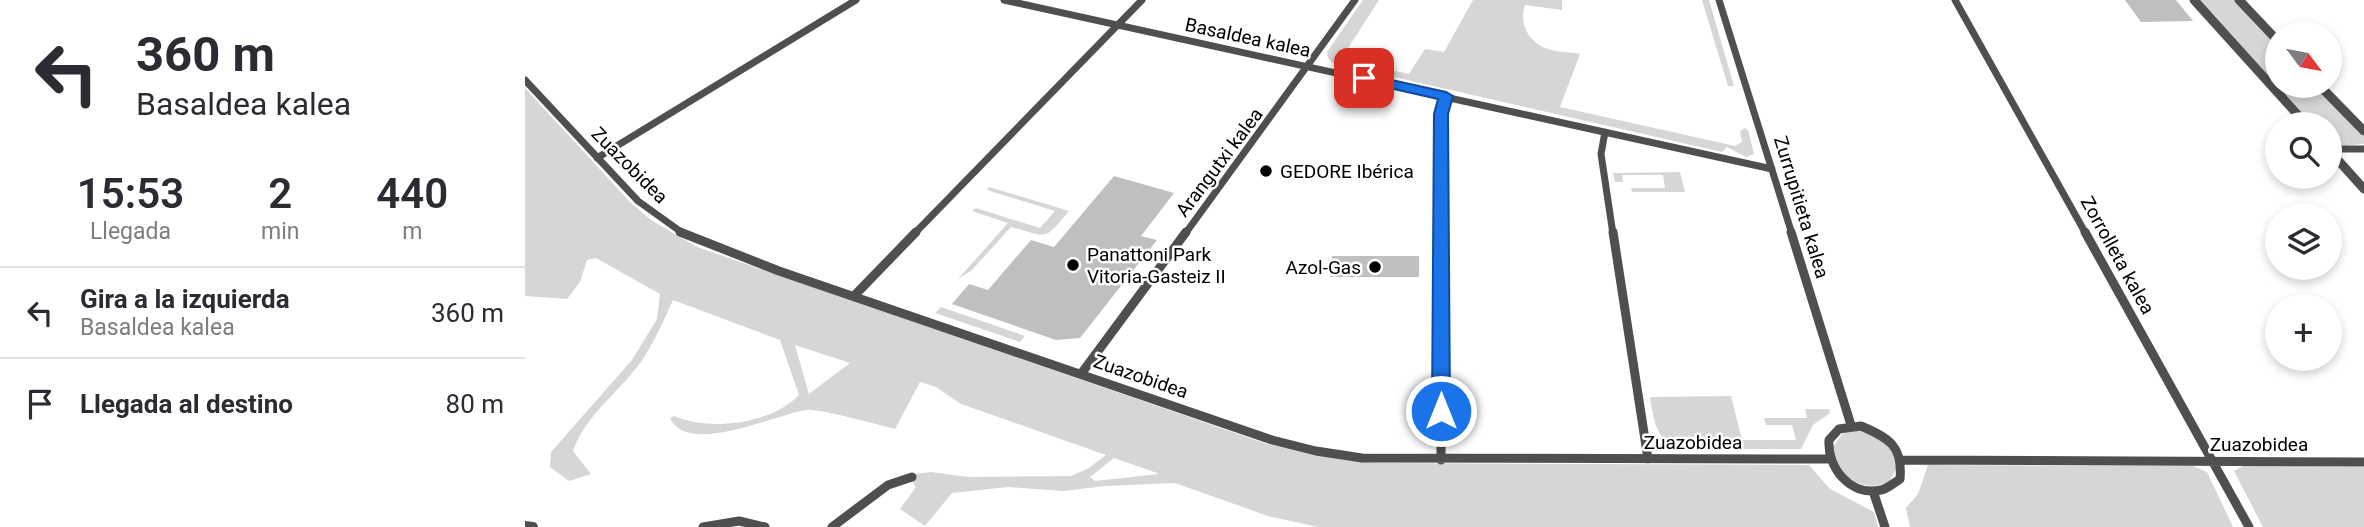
<!DOCTYPE html>
<html lang="es">
<head>
<meta charset="utf-8">
<style>
	:root { --surface:#fff; --page:#f7f7f7; --text:#2b2b33; --muted:#7c7c81; --line:#e1e1e2 }
	body { margin:0; font-family:Roboto,sans-serif; background:var(--page); color:var(--text); height:100vh; display:flex; flex-direction:column; font-size:26px; white-space:nowrap }
	* { box-sizing:border-box; margin:0 }
	p { font-size:23px; color:var(--muted) }
	.icon { flex:none; width:38px; height:38px; fill:none; stroke:currentColor; stroke-width:2; stroke-linecap:round; stroke-linejoin:round }
	.map { position:relative; flex:1; overflow:hidden }
	.sheet { display:flex; flex-direction:column; background:var(--surface); width:525px }
	.sheet>* { flex:none }
	.hud { background:#fff; color:var(--text); overflow:hidden }
	.needle { width:46px; rotate:122deg }
	.controls { position:absolute; left:1740px; top:21px; display:grid; gap:14px }
	.controls a { display:grid; place-items:center; width:77px; height:77px; border-radius:50%; background:var(--surface); box-shadow:0 4px 10px #0003; font-size:35px }
	.pin { position:absolute; display:grid; place-items:center; width:60px; height:60px; color:#fff; margin:-30px; border-radius:14px; box-shadow:0 4px 10px #0006 }
	.me { position:absolute; width:77px; margin:-38px; rotate:0deg; stroke-linejoin:round; filter:drop-shadow(0 0 5px #0008) }
	.turn { display:flex; align-items:center; gap:24px; height:147px; padding:0 21px; font-size:32px }
	.turn .icon { width:91px; height:91px; stroke-width:2.5 }
	.turn b { display:block; font-size:49px; line-height:60px }
	.eta { display:flex; justify-content:space-evenly; align-items:center; height:119px; text-align:center }
	.eta b { font-size:42px; font-weight:600; line-height:49px }
	ul { padding:0; list-style:none }
	li { display:flex; align-items:center; gap:21px; height:91px; padding:0 21px; border-top:2px solid var(--line) }
	li div { flex:1 }
	li b { display:block; font-size:26px }
	li em { font-style:normal }
	main { display:flex; flex:1; min-height:0 }
	.map>svg:first-child { display:block }
	.green { fill:#d6d6d6; fill-rule:evenodd }
	.building { fill:#bfbfbf }
	.lines { fill:none; stroke-linecap:round; stroke-linejoin:round }
	.minor-far1 { stroke:#4f4f4f; stroke-width:7 }
	.minor { stroke:#4f4f4f; stroke-width:9 }
	.tertiary-far1 { stroke:#4f4f4f; stroke-width:9 }
	.tertiary { stroke:#4f4f4f; stroke-width:10 }
	.route { fill:#1a73e8; stroke:#114b97; stroke-width:2 }
	.poi-dot { fill:#000; stroke:#fff; stroke-width:2.5 }
	.labels { text-anchor:middle; stroke-width:5; stroke-linejoin:round; paint-order:stroke }
	.street-label { font-size:19px; fill:#000; stroke:#fff }
	.poi-label { font-size:19px; fill:#000; stroke:#fff; text-anchor:start }
</style>
</head>
<body>
<main>
<section class="sheet">
<div class="hud">
<div class="turn"><svg class="icon" aria-label="left" viewBox="0 0 24 24"><path d="M17 20v-9H6M10 6l-5 5 5 5"/></svg><div><b>360 m</b>Basaldea kalea</div></div>
</div>
<div class="eta">
<div><b>15:53</b><p>Llegada</p></div>
<div><b>2</b><p>min</p></div>
<div><b>440</b><p>m</p></div>
</div>
<ul>
<li><svg class="icon" aria-label="left" viewBox="0 0 24 24"><path d="M17 20v-9H6M10 6l-5 5 5 5"/></svg><div><b>Gira a la izquierda</b><p>Basaldea kalea</p></div><em>360 m</em></li>
<li><svg class="icon" aria-label="arrive" viewBox="0 0 24 24"><path d="M6 21V4h12l-3 4 3 4H6"/></svg><div><b>Llegada al destino</b></div><em>80 m</em></li>
</ul>
</section>
<div class="map">
<svg width="1839" height="527" viewBox="0 0 1839 527">
	<rect width="100%" height="100%" fill="#fff"/>
	<path class="green" d="M838,0H854L816,59L884,74L900,49L919,52L948,0H1037V10L1000,5C994,22 1002,40 1020,48C1029,52 1044,52 1055,54L1035,107L1210,146L1217,142L1215,131L1220,128L1223,130L1229,154L1221,157L1202,147L1197,152L808,63L803,58L802,52Z
		M1177,0H1184L1209,86H1203Z
		M1673,0H1710L1752,44V86H1791L1839,137V144L1815,146L1804,143V124H1784Z
		M0,88L105,202L126,220L172,247L742,444L826,461L855,463L1284,465L1305,489L1349,512L1353,527H793L743,516L650,483L580,486L538,491L483,487L427,493L400,526L375,509L391,487L382,475L406,472L443,477L546,476L564,468L581,455L436,404L411,387L395,382L370,429C353,425 293,408 281,410C252,414 162,457 145,418L149,416C185,431 245,425 274,395L255,340L148,300C139,320 130,340 118,359C96,391 61,414 48,451L66,474L44,481L25,467L26,452L107,360L132,319L135,294L71,258L62,260L55,282L42,299L0,296ZM270,345L325,363L284,394ZM589,458L632,473L634,474L570,481L565,477Z
		M1155,172L1160,192H1107L1106,188H1140L1138,175H1097L1098,182H1090L1088,173Z
		M464,187L544,211C518,242 524,237 486,227L447,270L433,279L483,223L447,211L451,208L515,228L530,211L462,190Z
		M416,307L500,336L495,342L410,313Z
		M1206,396L1217,440H1271L1267,425H1241L1239,418H1282L1280,409H1304L1305,413L1288,425L1276,449H1160C1131,445 1129,421 1125,397Z
		M1325,431C1352,429 1367,443 1372,468L1364,482C1334,494 1313,475 1308,447L1317,434Z
		M1403,465L1668,466L1682,472L1708,527H1385L1381,508L1393,494Z
		M1718,466L1839,467V527H1738L1709,471Z"/>
	<path class="building" d="M1600,0H1651L1668,21L1616,22Z
		M589,176L649,193L616,236L632,240L555,338L531,340L427,304L444,284L463,290L506,240L529,247Z
		M807,256H894V277H805Z"/>
	<g class="lines">
		<path class="minor-far1" d="M479,0L1247,169
			M1194,0L1267,234
			M1430,0L1561,234
			M0,80L113,201L159,234
			M1080,132L1076,154L1088,234
			M1804,149H1839
			M72,158L331,0
			M389,234L617,0
			M660,234L830,0
			M916,234V114L921,96"/>
		<path class="minor" d="M155,232L254,271L747,440L791,451L837,458L1302,459
			M916,232V460
			M1088,232L1123,459
			M1266,232L1326,425
			M1560,232L1724,527
			M329,296L391,232
			M556,374L661,232
			M1336,426C1364,438 1378,446 1375,479C1369,483 1362,489 1356,490C1325,497 1302,467 1304,440L1314,429Z
			M1377,460L1839,462
			M1348,491L1360,527
			M178,527L214,521L240,527
			M307,527L363,485L387,477"/>
		<path class="tertiary-far1" d="M1669,0L1781,124
			M1714,0L1752,40
			M1795,86L1839,131
			M1804,150L1839,189"/>
		<path class="tertiary" d="M0,526L8,527"/>
	</g>
	<path class="route" d="M839,74L921,92L928,96L923,114L925,411L923,416L916,418L910,416L907,411L909,114L913,99L834,81L832,78Z"/>
	<g class="poi-dot">
		<circle cx="741" cy="171" r="7"/>
		<circle cx="548" cy="265" r="7"/>
		<circle cx="850" cy="267" r="7"/>
	</g>
	<g class="labels">
		<g class="street-label">
			<text transform="translate(723 37) rotate(12)" y="7">Basaldea kalea</text>
			<text transform="translate(694 162) rotate(-53)" y="7">Arangutxi kalea</text>
			<text transform="translate(105 165) rotate(45)" y="7">Zuazobidea</text>
			<text transform="translate(1277 207) rotate(73)" y="7">Zurrupitieta kalea</text>
			<text transform="translate(1593 255) rotate(61)" y="7">Zorrolleta kalea</text>
			<text transform="translate(616 376) rotate(19)" y="7">Zuazobidea</text>
			<text x="1168" y="449">Zuazobidea</text>
			<text x="1734" y="451">Zuazobidea</text>
		</g>
		<g class="poi-label">
			<text x="755" y="178">GEDORE Ibérica</text>
			<text x="562" y="261">Panattoni Park<tspan x="562" dy="22">Vitoria-Gasteiz II</tspan></text>
			<text x="836" y="274" text-anchor="end">Azol-Gas</text>
		</g>
	</g>
</svg>
<div class="controls">
<a><svg class="needle" viewBox="-14 -14 28 28"><path d="M0-13l5 13h-10z" fill="#e53935"/><path d="M0 13l5-13h-10z" fill="#7c7c81"/></svg></a>
<a><svg class="icon" aria-label="search" viewBox="0 0 24 24"><circle cx="10" cy="10" r="6"/><path d="M15 15l6 6"/></svg></a>
<a><svg class="icon" aria-label="layers" viewBox="0 0 24 24"><path d="M12 4l9 5-9 5-9-5zM3 14l9 5 9-5"/></svg></a>
<a>+</a>
</div>
<div class="pin" style="left:839px;top:78px;background:#d93025"><svg class="icon" aria-label="arrive" viewBox="0 0 24 24"><path d="M6 21V4h12l-3 4 3 4H6"/></svg></div>
<svg class="me" style="left:916px;top:411px" viewBox="-20 -20 40 40"><circle r="17" fill="#1a73e8" stroke="#fff" stroke-width="3"/><path d="M0-11L8 9 0 5-8 9z" fill="#fff"/></svg>
</div>
</main>
</body>
</html>
